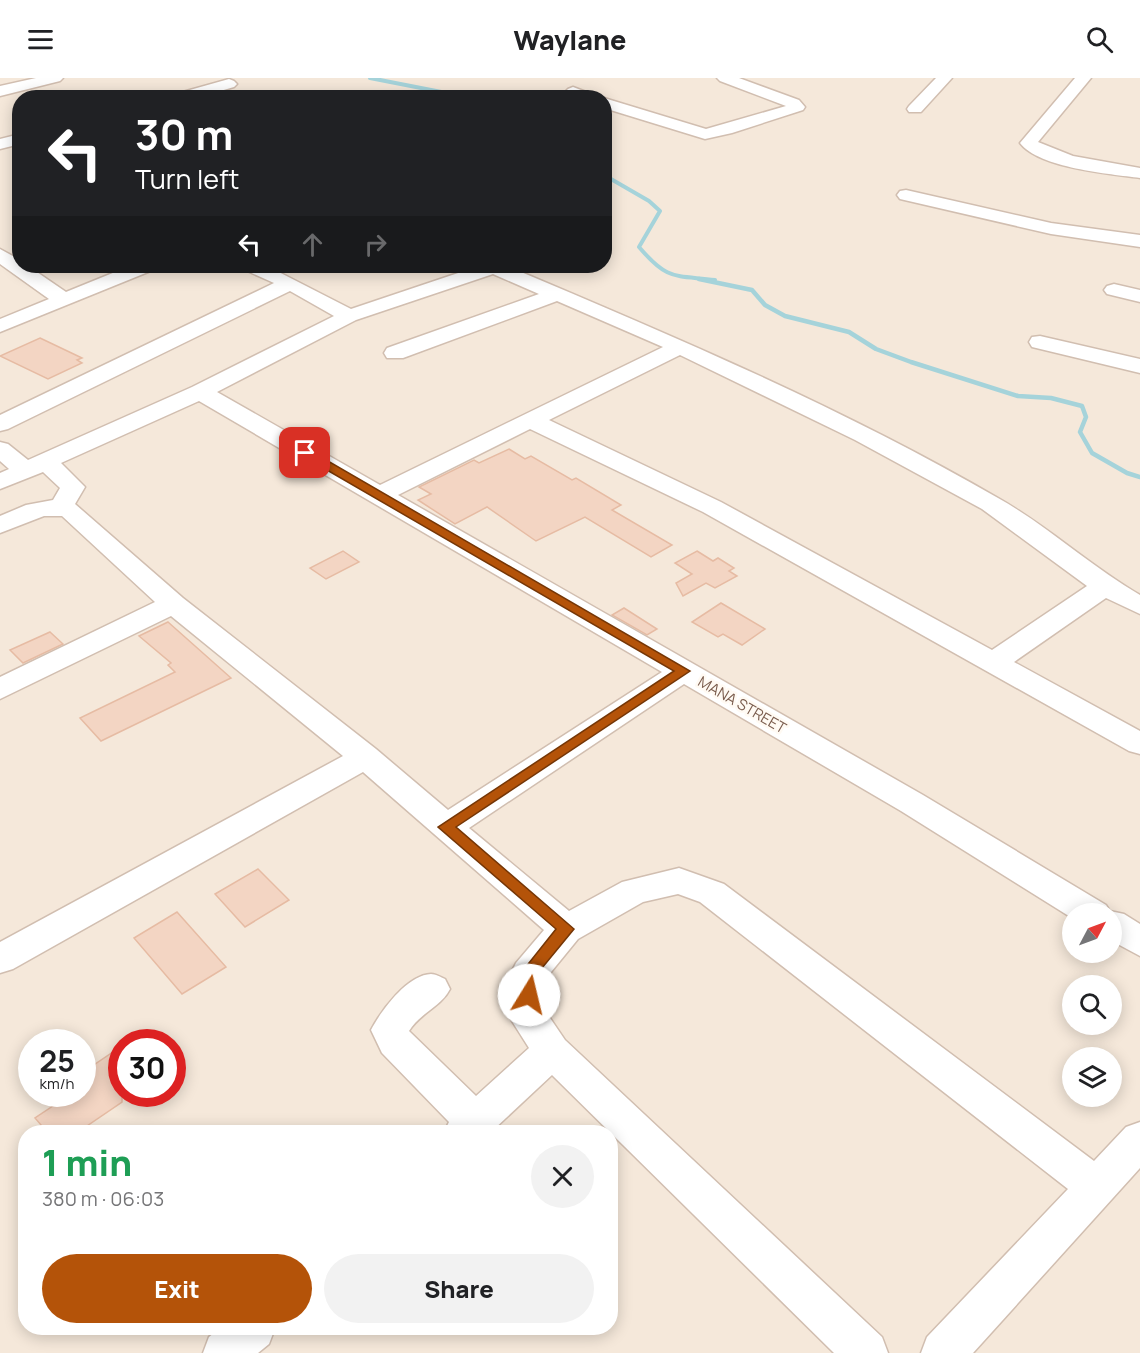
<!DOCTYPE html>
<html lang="en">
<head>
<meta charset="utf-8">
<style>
	:root { --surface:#fff; --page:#f2f2f2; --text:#202124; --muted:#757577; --accent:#b45309 }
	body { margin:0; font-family:Manrope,sans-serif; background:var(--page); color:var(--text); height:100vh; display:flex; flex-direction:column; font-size:22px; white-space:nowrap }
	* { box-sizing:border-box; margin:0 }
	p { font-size:20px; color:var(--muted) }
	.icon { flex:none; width:33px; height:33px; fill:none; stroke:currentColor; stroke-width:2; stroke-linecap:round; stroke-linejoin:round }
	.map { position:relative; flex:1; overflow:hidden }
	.panel { position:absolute; left:18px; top:1047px; width:600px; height:210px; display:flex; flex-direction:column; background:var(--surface); border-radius:24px; box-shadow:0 3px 15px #0003 }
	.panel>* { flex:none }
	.hud { position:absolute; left:12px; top:12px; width:600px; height:183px; border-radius:24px; box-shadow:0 3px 15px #0003; background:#202124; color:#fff; overflow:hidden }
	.needle { width:39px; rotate:49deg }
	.fabs { position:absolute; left:1062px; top:825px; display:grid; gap:12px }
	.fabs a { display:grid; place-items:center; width:60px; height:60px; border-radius:50%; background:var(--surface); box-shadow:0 3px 15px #0003; font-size:30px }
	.speed { position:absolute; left:18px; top:951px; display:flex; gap:12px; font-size:30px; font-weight:700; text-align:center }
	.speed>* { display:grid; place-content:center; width:78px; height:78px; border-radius:50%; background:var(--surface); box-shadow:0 3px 15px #0003; line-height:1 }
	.speed small { font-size:15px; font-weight:400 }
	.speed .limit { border:9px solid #d22; background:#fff; color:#111 }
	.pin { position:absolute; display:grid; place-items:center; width:51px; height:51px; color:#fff; margin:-26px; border-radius:12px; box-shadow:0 3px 9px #0006 }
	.me { position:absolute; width:66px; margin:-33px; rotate:9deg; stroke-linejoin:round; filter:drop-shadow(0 0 4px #0008) }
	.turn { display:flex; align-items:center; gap:21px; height:126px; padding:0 24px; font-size:27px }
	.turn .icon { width:78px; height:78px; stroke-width:2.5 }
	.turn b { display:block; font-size:42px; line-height:51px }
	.lanes { display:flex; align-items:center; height:57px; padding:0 24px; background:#0003; justify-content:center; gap:30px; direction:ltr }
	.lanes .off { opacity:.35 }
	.round { display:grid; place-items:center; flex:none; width:63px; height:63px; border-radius:32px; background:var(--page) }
	.overview { display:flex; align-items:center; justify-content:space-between; height:102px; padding:0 24px }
	h1 { font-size:36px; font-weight:800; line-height:45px; color:#1e9e55 }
	.action { display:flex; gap:12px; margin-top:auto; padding:12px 24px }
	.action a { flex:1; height:69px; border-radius:36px; background:var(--accent); color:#fff; font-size:24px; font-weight:800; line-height:69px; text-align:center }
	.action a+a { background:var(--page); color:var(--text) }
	header { display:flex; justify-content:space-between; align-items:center; height:78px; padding:0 24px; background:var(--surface); font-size:27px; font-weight:800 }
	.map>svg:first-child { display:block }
	.residential { fill:#f5e8da; fill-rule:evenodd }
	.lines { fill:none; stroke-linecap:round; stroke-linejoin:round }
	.stream-far1 { stroke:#a5d3da; stroke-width:4 }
	.stream { stroke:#a5d3da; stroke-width:4.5 }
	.building { fill:#f3d5c3; stroke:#e6bba3; stroke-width:1.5 }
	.minor-casing { stroke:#d1beb0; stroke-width:3 }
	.minor { fill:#fff; fill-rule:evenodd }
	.route { fill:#b45309; stroke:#753606; stroke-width:1.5 }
	.labels { text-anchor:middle; stroke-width:5; stroke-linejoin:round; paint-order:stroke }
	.street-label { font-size:15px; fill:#7a5c4d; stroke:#fffaf3 }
</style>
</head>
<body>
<header><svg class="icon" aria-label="menu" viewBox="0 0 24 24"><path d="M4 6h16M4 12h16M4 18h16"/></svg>Waylane<svg class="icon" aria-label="search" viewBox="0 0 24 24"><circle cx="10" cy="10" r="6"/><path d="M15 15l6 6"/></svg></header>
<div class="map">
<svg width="1140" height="1275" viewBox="0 0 1140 1275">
	<rect width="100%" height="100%" fill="#fdf6ec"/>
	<path class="residential" d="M0,0H1140V1275H0ZM20,20H604V188H20ZM1072,836H1112V874H1072ZM1072,908H1112V946H1072ZM32,964H82V1016H32ZM122,964H172V1016H122ZM1072,980H1112V1018H1072ZM26,1054H610V1250H26Z"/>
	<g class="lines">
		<path class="stream-far1" d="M370,0L472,20
			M604,97L649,123L660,133L639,169C668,203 674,197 715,202"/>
		<path class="stream" d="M699,201L752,212L765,227L785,238L849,254L876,271L911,284L1018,318L1051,320L1082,328L1086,339L1080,354L1092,375L1127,395L1140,399"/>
	</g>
	<path class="building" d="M40,260L82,280L77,282L82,285L48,301L0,278Z
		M509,371L525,381L531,378L572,402L576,400L621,427L612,432L672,467L651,479L585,439L536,463L487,429L455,446L418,422L431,416L419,409L474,382L479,385Z
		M343,473L359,484L326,501L310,490Z
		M697,473L713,483L718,480L734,490L729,493L737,498L715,510L706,505L683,518L676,505L692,496L675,485Z
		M721,525L765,551L742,567L723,556L718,559L692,544Z
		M624,530L657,551L647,557L612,537Z
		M168,544L231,600L101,663L80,640L175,594L168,587L171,585L139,558Z
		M50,554L63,566L23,585L10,572Z
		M258,791L289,822L245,849L215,816Z
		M177,834L226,889L182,916L134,860Z
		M122,968V1024L78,1054H47L35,1040L71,1016H82V995Z"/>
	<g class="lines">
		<defs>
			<path id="minor" d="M36,0H63L60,3L0,18V8Z
				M717,0H739L799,22L805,29L803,32L732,55L705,61L604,30V20L706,51L786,28L720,3Z
				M936,0H952L921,34H909L907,31L909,28Z
				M1075,0H1091L1038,64L1073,78L1140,90V100C1110,96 1039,90 1020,65Z
				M229,1L234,3L237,6L234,9L196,20H170L172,17Z
				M573,9L594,17L596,20L568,17L565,14L568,11Z
				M20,56V66L0,71V61Z
				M906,112L1051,145L1140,157V169L1051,156L900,121L897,117L900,113Z
				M0,171L20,182V188H28L66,214L130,188H156L153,192L0,254V241L49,221L0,186Z
				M243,188H267L351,231L479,188H507C673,258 841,329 998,420C1048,448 1090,488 1140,517V536L1106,520L1014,584L1140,653V676L1129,673L703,434L530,351L398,417L923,717L1106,827L1110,833L1124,836L1140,846V878L1112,863V836H1072V840L901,733L684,606L469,750L569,833L622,804L679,790L724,806L1094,1083L1126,1049L1140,1044V1090L973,1275H921L927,1259L1068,1111L700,824L678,816L643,824L578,861L547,899L548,937L565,962L882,1259L888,1275H834L552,997L491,1054H444L449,1044L382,975L371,952C381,933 407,897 431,896C435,896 441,899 445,901L450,911C441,929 420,935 409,953L476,1018L529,970L510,940L511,895L516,885L544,852L363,694L13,891L0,895V864L343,678L171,538L0,621V599L155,524L62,438H44L0,455V438L26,427L53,422L60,410L43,394L0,411V395L9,391L0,383V364L8,366L28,382L192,309L334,238L290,213L8,351L0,353V337L274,205L245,192ZM493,196L539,216L387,270L384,275L387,280H403L557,223L663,269L380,407L217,314L356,242ZM680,277L855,362L982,431L1087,508L992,572L721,424L549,342ZM199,323L662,594L448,732L376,671L183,520L75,426L85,409L61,385Z
				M1114,206L1140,212V224L1107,216L1104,212L1107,208Z
				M1040,258L1140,281V295L1032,269L1029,264L1032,259Z
				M220,1250H275L269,1266L258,1275H203L209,1259Z"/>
		</defs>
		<use href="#minor" class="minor-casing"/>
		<use href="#minor" class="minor"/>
	</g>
	<path class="route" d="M301,372H309L690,593L456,749L574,851L537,896L535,922H523L521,895L556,851L438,749L674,593L301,377Z"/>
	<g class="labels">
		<g class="street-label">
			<text transform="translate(742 627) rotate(30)" y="5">MANA STREET</text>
		</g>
	</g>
</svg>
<div class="fabs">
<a><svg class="needle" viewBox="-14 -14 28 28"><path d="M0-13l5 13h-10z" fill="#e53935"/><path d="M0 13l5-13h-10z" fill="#757577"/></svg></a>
<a><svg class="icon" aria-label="search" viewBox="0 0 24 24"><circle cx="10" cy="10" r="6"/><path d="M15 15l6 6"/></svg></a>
<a><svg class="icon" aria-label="layers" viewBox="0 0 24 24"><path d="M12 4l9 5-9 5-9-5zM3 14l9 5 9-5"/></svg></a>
</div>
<div class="speed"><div>25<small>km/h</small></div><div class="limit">30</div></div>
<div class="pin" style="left:305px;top:375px;background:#d93025"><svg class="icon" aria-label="arrive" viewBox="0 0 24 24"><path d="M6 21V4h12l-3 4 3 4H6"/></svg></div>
<svg class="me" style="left:529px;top:917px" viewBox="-20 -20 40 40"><circle r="19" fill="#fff"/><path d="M0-13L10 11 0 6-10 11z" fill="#b45309"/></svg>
<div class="hud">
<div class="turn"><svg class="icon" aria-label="left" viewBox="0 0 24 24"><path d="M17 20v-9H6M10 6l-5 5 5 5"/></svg><div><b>30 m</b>Turn left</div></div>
<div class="lanes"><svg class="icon" aria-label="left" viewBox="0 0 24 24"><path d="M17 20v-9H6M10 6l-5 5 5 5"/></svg><svg class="icon off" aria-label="ahead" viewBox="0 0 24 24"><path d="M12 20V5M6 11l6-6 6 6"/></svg><svg class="icon off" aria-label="right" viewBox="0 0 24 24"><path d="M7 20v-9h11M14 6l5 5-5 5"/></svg></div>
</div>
<section class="panel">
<div class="overview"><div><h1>1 min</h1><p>380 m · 06:03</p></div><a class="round"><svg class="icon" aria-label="close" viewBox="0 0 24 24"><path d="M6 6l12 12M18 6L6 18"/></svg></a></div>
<div class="action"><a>Exit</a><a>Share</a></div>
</section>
</div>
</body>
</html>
